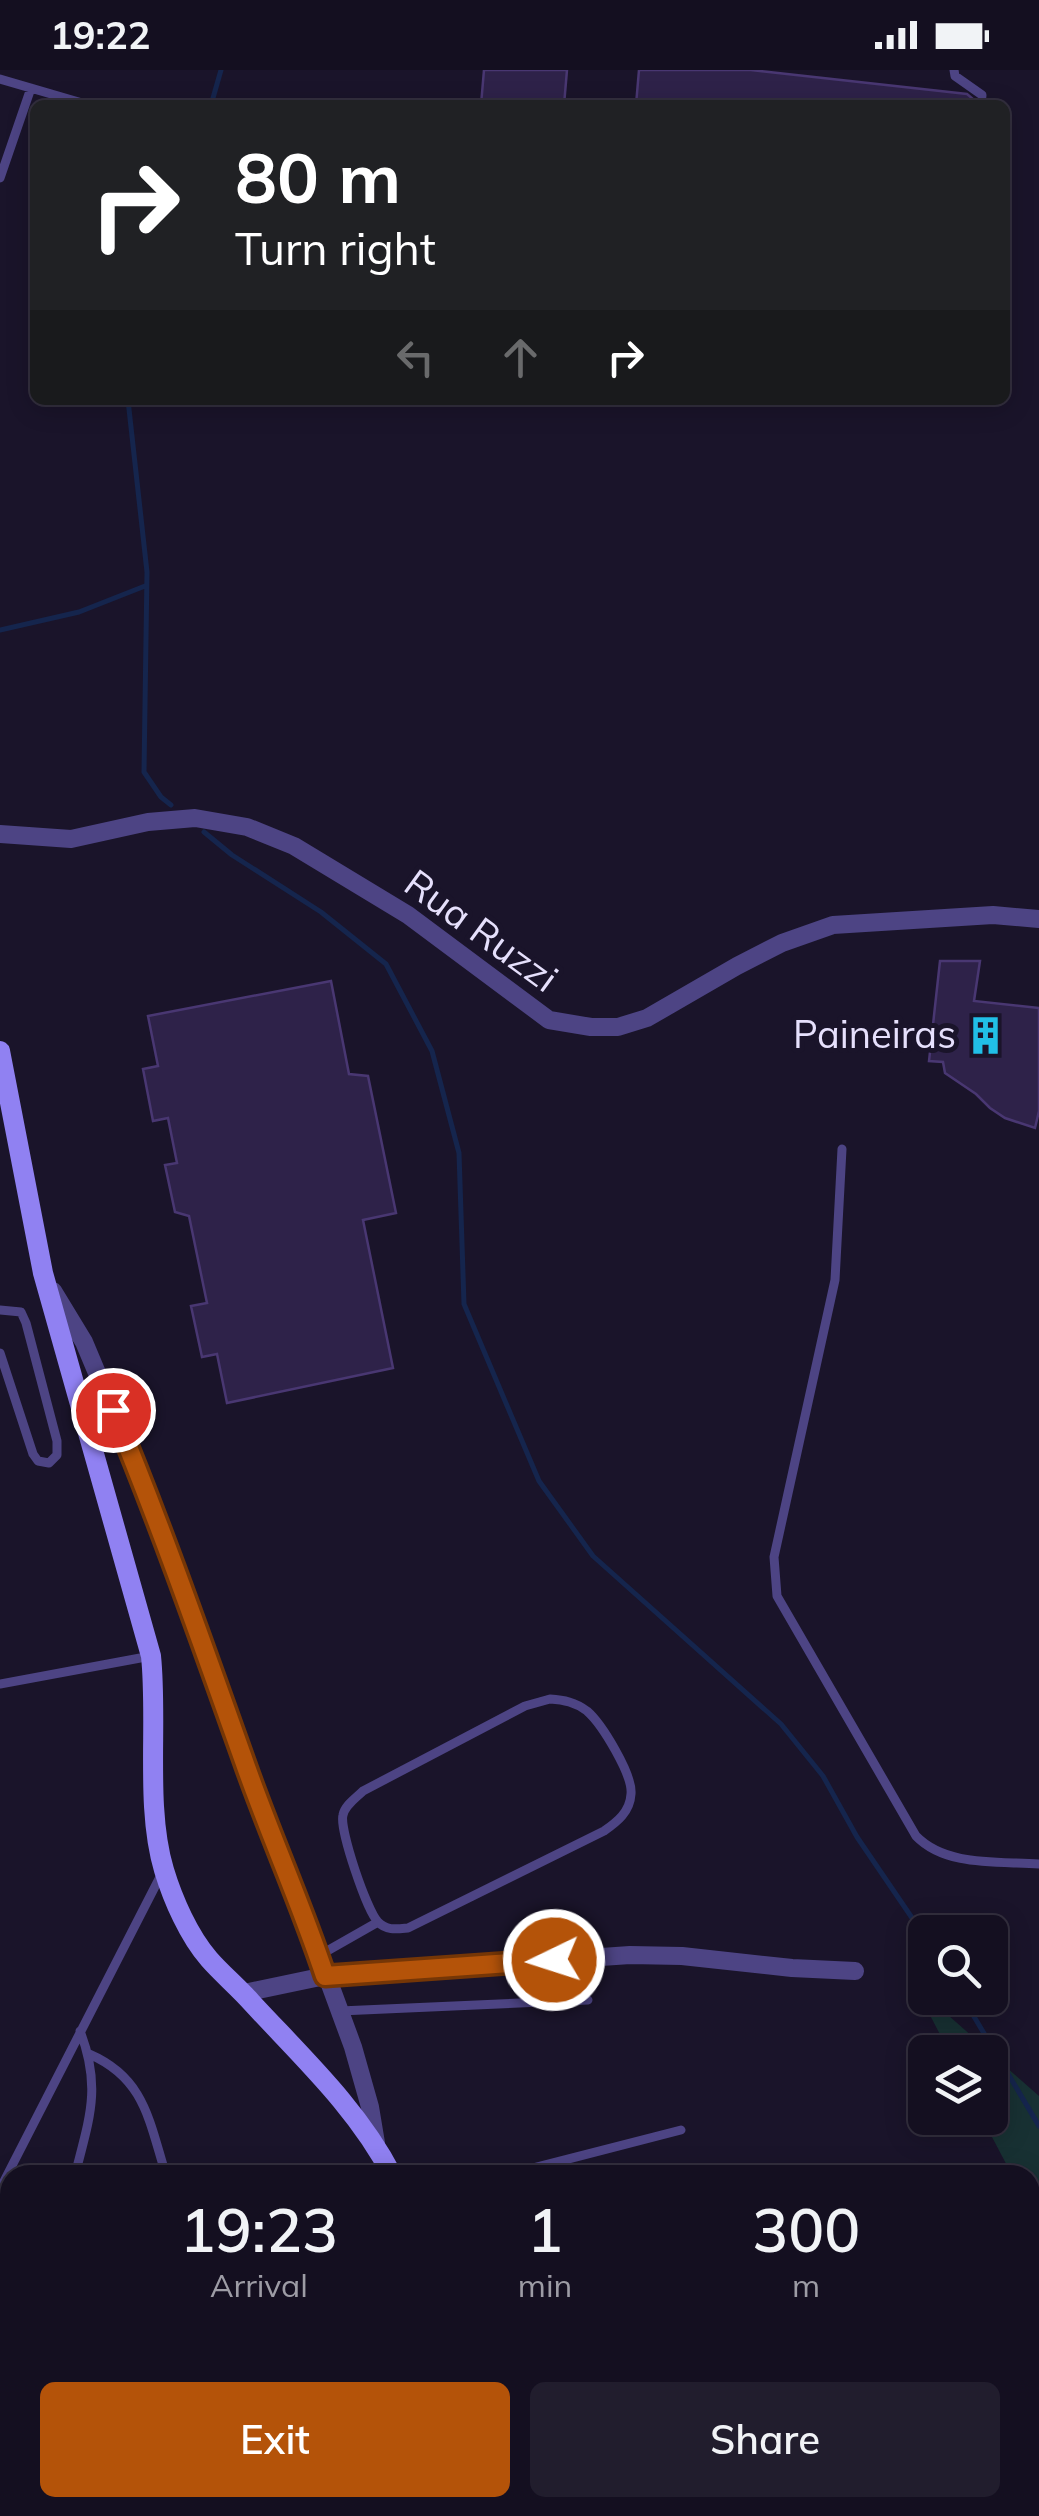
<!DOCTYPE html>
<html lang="en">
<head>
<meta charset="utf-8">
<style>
	:root { --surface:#140f20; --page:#211d2d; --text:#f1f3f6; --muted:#9d9ca5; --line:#332f3e; --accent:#b45309 }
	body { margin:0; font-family:Mulish,sans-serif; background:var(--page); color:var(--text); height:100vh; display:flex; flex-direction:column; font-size:38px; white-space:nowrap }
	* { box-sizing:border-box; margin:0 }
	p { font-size:32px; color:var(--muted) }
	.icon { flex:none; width:55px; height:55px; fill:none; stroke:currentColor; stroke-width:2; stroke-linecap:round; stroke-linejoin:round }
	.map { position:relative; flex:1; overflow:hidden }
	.side { position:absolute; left:0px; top:2095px; width:1040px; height:352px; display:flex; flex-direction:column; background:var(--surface); border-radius:30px 30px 0 0; box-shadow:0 5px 25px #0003,0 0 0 2px var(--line) }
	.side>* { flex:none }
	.hud { position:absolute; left:30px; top:30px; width:980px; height:305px; border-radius:15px; box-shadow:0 5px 25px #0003,0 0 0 2px var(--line); background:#202124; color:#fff; overflow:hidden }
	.buttons { position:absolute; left:908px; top:1845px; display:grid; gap:20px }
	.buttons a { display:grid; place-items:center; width:100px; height:100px; border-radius:15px; background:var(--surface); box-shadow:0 5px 25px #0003,0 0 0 2px var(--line); font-size:50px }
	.pin { position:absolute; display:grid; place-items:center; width:85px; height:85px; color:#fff; margin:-42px; border:5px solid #fff; border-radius:50%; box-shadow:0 2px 10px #0007 }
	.me { position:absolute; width:110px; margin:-55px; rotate:266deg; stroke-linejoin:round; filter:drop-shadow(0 0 8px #0008) }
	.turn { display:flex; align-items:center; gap:35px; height:210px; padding:0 40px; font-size:45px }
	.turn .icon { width:130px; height:130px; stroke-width:2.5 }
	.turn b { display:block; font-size:70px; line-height:85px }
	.lanes { display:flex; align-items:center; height:95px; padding:0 40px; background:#0003; justify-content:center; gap:50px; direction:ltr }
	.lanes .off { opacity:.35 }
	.eta { display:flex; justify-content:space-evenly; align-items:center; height:170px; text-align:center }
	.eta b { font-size:60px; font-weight:600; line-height:70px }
	.button { display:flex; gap:20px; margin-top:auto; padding:20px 40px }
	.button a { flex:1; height:115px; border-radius:15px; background:var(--accent); color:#fff; font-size:40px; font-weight:600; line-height:115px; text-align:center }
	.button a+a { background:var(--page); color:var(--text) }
	.status { display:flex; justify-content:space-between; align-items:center; height:70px; padding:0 50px; background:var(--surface); direction:ltr }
	.status svg { height:28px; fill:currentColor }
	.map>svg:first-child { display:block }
	.green { fill:#183133 }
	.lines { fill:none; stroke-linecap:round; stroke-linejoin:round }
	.stream { stroke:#15254d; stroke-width:5 }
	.building { fill:#2e2249; stroke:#493772; stroke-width:2.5 }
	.lane { stroke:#4d4484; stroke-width:9 }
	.street { stroke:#4d4484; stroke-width:18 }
	.secondary { stroke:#9081f2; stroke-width:20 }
	.route-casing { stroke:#753606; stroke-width:25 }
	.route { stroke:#b45309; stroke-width:18 }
	.labels { text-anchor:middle; stroke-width:10; stroke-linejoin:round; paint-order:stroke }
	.street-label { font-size:38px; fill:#e6e0fc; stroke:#1a142a }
	.poi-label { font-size:38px; fill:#e6e0fc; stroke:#1a142a; text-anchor:end }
</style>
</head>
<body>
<div class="status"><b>19:22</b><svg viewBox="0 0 49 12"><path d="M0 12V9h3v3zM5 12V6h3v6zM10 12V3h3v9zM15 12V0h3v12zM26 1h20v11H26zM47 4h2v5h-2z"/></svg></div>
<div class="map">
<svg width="1039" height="2446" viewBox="0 0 1039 2446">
	<rect width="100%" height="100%" fill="#1a142a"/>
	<path class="green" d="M915,1916L990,1982H949Z
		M990,1983L1039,2026V2144L1030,2134V2105H1012L982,2048H990Z"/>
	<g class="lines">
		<path class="stream" d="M211,35L221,0
			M128,330L147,502L144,702L161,727L171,735
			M0,560L79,542L145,516
			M204,762L232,785L321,842L386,894L432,981L459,1083L464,1234L539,1411L593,1486L781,1654L823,1706L857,1767L925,1867
			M963,1928L1039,2056"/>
	</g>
	<path class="building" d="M484,0H567L564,35H481Z
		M639,0H751L967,24L973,29V35H636Z
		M940,891H980L974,931L1039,938V1041L1035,1058L1005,1048L990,1038L976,1024L945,1003L943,992L929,991Z
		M331,911L349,1004L368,1006L396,1143L363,1150L393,1298L227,1333L217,1284L202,1287L191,1236L207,1233L189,1146L175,1142L165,1095L177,1093L168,1048L153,1051L143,999L158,996L148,946Z"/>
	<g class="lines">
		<path class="lane" d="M954,0L955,6L982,25L981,35
			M0,9L89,35
			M0,108L31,18
			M842,1079L835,1210L774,1487L777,1526L916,1766C946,1797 998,1791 1039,1794
			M0,1240L21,1242L26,1253L57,1371V1385L49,1393L38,1391L33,1384L0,1283
			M0,1614L151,1586
			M550,1629C564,1630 575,1632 587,1641C602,1654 633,1705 631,1724C630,1742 617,1752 604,1761L408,1858C397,1859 387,1861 378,1852C367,1841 339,1759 343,1745C345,1735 356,1728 363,1721L525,1636Z
			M320,1885L378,1852
			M340,1941L588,1930
			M89,1984C145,2008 149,2051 166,2105
			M75,2105C89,2049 102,2018 80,1961
			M506,2105L681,2060
			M0,2119L163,1801
			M1030,2394L1037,2391
			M666,2446L676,2438
			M916,2446L935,2438"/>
		<path class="street" d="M0,764L71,769L148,752L195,748L247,757L294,776L408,845L549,950L591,957H618L647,948L737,896L782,873L833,855L993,845L1039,849
			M53,1221L84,1272L157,1446L244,1692L300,1833L353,1977L370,2037L376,2073
			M244,1923L325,1906L630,1885L682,1886L792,1898L855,1901"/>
		<path class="secondary" d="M0,981L43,1203L151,1586C158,1653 145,1737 164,1800C173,1830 189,1866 209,1889C222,1904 239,1918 252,1933C302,1987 358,2039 392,2105
			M562,2438L567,2446"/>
	</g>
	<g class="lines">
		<defs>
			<path id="route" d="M113,1340C161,1456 202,1573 244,1691C269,1763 301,1833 325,1906L554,1890"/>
		</defs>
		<use href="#route" class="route-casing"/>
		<use href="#route" class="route"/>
	</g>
	<defs>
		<symbol id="building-bare" viewBox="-9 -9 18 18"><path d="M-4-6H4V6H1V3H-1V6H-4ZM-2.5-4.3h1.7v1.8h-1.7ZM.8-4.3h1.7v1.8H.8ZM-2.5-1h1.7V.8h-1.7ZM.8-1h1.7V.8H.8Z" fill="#21bfe7" stroke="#1a142a" stroke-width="2.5" paint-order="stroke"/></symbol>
	</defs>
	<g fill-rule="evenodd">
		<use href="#building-bare" x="958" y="938" width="55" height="55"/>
	</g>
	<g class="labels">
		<g class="street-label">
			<text transform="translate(481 861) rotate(36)" y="13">Rua Ruzzi</text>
		</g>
		<g class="poi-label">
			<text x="956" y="978">Paineiras</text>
		</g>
	</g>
</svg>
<div class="buttons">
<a><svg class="icon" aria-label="search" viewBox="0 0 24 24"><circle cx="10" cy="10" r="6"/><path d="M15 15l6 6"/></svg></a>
<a><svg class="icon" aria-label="layers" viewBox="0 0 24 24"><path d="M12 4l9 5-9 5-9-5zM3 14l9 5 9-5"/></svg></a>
</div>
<div class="pin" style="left:113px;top:1340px;background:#d93025"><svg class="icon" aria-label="arrive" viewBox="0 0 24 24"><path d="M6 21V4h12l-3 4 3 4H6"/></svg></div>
<svg class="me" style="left:554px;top:1890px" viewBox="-20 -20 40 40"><circle r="17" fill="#b45309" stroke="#fff" stroke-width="3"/><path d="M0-11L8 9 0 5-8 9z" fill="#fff"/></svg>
<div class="hud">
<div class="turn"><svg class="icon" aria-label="right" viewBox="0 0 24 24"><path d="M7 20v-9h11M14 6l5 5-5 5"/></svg><div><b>80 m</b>Turn right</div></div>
<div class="lanes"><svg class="icon off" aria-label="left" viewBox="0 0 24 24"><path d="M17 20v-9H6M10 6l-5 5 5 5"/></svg><svg class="icon off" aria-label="ahead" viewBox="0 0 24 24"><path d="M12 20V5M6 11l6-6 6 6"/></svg><svg class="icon" aria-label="right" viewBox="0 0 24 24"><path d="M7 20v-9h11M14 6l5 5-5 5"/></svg></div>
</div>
<section class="side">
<div class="eta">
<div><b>19:23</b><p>Arrival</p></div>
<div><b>1</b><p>min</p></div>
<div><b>300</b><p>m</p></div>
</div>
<div class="button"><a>Exit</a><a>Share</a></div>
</section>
</div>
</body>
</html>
